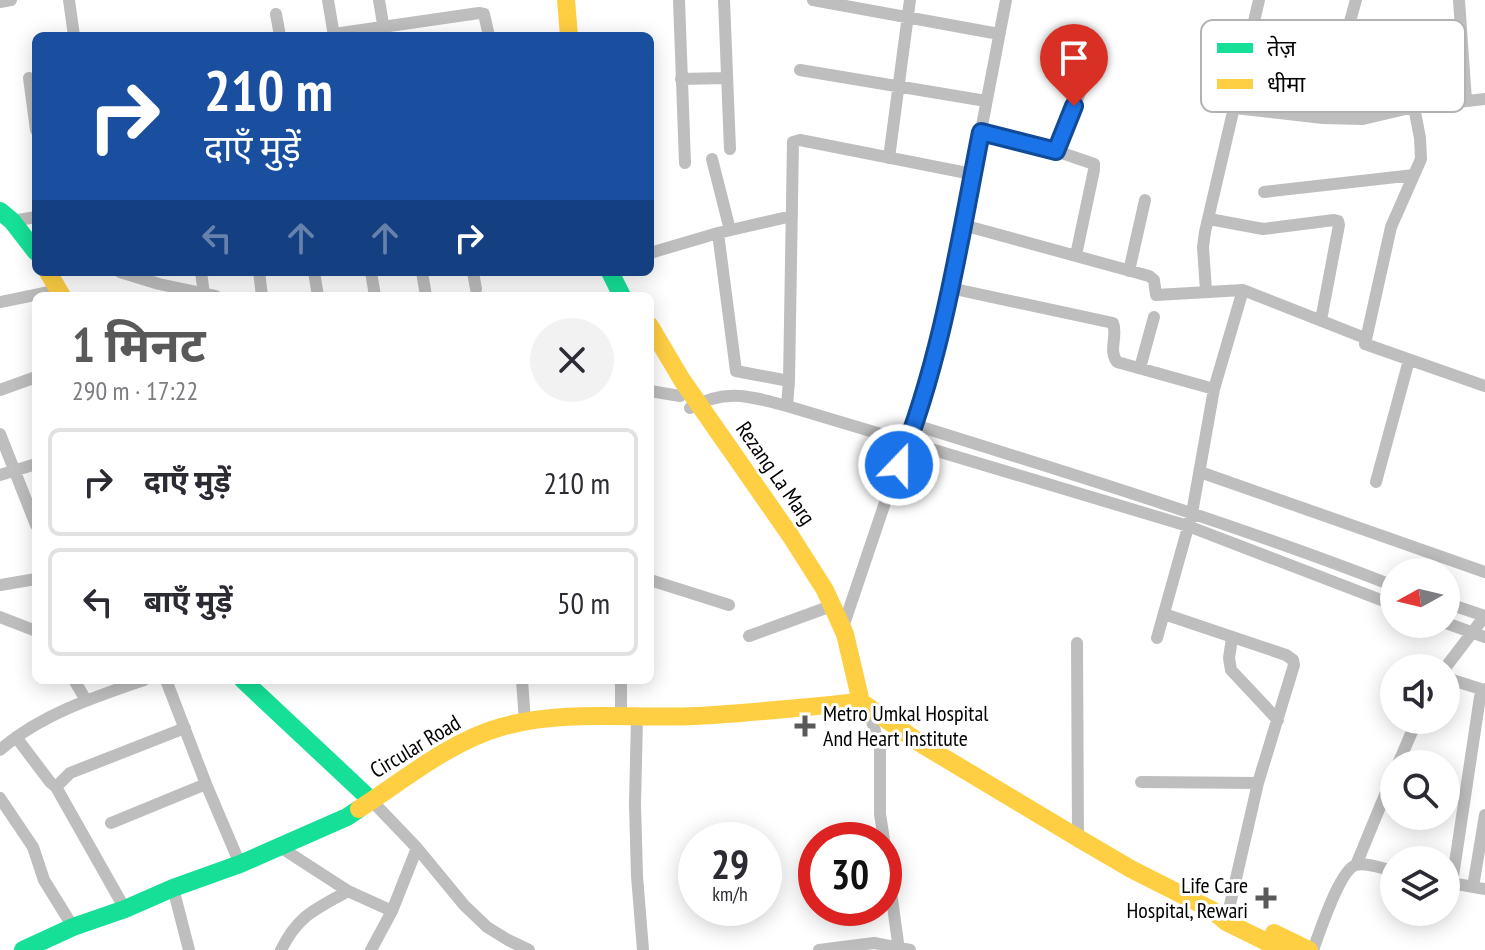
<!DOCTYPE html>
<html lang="hi">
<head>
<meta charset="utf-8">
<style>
	:root { --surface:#fff; --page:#f2f2f3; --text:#2b2b33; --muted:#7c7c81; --line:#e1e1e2; --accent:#595959 }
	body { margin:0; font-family:"PT Sans Narrow","Noto Sans Devanagari",sans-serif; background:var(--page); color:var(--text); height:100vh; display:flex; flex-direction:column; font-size:30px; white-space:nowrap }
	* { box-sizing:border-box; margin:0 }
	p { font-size:26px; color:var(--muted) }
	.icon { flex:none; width:44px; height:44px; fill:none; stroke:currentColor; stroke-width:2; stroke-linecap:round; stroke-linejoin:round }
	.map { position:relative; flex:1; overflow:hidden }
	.panel { position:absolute; left:32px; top:292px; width:622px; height:392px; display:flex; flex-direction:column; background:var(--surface); border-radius:12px; box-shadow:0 4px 20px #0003 }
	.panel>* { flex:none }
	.top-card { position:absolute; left:32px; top:32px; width:622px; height:244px; border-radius:12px; box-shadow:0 4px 20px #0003; background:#1a4fa0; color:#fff; overflow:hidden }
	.needle { width:52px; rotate:262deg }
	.buttons { position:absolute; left:1380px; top:558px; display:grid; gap:16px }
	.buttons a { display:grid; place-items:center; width:80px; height:80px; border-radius:50%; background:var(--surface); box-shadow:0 4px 20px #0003; font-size:40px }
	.speed { position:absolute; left:678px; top:822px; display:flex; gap:16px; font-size:40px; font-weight:700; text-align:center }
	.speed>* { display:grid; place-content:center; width:104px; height:104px; border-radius:50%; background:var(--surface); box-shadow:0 4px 20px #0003; line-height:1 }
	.speed small { font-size:20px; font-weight:400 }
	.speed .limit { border:12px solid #d22; background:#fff; color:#111 }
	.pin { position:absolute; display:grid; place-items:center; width:68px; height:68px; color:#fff; margin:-82px -34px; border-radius:50% 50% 50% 0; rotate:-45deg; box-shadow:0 0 8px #0007 }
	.pin .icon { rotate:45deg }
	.me { position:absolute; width:88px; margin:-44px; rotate:22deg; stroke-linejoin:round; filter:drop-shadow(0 0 6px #0008) }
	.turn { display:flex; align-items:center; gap:28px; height:168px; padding:0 40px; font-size:36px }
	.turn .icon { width:104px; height:104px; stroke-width:2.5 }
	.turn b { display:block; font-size:56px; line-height:68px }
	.lanes { display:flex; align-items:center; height:76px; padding:0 40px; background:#0003; justify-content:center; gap:40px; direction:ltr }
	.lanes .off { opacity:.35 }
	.round { display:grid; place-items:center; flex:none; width:84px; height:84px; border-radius:42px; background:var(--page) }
	.headline { display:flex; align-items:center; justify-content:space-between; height:136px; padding:0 40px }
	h1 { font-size:48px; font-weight:700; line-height:60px; color:var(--accent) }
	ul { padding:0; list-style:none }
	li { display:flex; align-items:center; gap:24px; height:108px; margin:0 16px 12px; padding:0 24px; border:4px solid var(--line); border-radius:12px }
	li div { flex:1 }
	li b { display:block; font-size:30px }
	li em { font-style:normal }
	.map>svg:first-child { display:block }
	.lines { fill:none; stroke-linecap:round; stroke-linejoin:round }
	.street { stroke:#bebebe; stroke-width:12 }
	.fast { stroke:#16e098; stroke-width:18 }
	.slow { stroke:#ffcf43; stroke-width:18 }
	.route-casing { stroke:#114b97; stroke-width:20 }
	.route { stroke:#1a73e8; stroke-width:14 }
	.poi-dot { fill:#595959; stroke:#fff; stroke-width:3 }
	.labels { text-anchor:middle; stroke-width:6; stroke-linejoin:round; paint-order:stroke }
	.street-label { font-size:22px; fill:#000; stroke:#fff }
	.poi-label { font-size:22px; fill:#000; stroke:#fff; text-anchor:start }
	.key { fill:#fff; stroke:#b2b2b2; stroke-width:2 }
	.key-label { font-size:22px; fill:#000 }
</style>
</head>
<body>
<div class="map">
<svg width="1485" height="950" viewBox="0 0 1485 950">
	<rect width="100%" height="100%" fill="#fff"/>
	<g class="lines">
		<path class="street" d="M69,0L74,36
			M328,0L334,36
			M379,0L385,36
			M679,0L685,163
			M724,0L730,149
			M813,0L999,34
			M1459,0L1466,101
			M0,2L11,0
			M276,14L280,36
			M334,34L479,13L484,14L489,36
			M1250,45L1337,66
			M800,70L986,101
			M29,78L36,130
			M681,79L726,78
			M1414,107L1420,138L1421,159L1391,227L1365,344L1485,386
			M1235,108L1323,118L1363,119L1414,107L1485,99
			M1323,118L1356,0
			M981,132L1056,151L1094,164V170L1076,255
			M1056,151L1091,66
			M889,158L910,0
			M712,159L730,230
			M1264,192L1414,175
			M1209,219L1263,229L1334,220L1338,221L1339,225L1321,320
			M12,221L36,217
			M963,225L1149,276L1154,280L1156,295L1243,290L1365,338
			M718,233L736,371L789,381
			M650,253L718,233L792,216
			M1129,271L1145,200
			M120,272L159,284L216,296
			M201,272L204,294
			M259,272L262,296
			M314,272L318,296
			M371,272L375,296
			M422,272L426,296
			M473,272L476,289
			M950,288L1113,323C1118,336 1108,350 1117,362L1214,389
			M1206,291L1203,247L1205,232L1259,0
			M0,302L59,290
			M1140,368L1154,317
			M0,390L36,377
			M650,391L680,396
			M787,406L789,381L793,142L800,140L972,174
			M690,408C726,388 749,396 787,406L1188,526L1394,605
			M915,425C1076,475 1237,525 1394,586
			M0,434L36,525
			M1200,472L1485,572
			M0,475L36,464
			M1376,482L1409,360
			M650,580L729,605
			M0,585L36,579
			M1446,603L1485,616
			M1164,614L1286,655L1293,660L1294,665L1258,783L1226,922
			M0,617L36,631
			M1446,623L1485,637
			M843,627L892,482L915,425L926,386L963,225L1006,0
			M749,636L823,609
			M1157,638L1192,513L1214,389L1243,290
			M1232,638L1229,658L1231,670L1278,720
			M1077,643L1078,838
			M1445,668L1485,616
			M1446,678L1484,690
			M74,680L86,700
			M166,680L206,784L240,864
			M522,680L525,722
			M621,680V716
			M864,707L872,721L880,748V814L884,840
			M637,717L635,804L637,876L643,950
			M16,737L50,782L56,787L125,909
			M0,750C40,715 94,697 144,680
			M1398,764L1417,720
			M1141,782L1258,783
			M56,787L70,773L185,728
			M0,798L33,847L44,880L73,927
			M371,800L417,848L464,905L487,927L508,940L529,950
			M111,823L206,784
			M884,841L899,950
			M280,847L348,891L392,911
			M1356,865L1394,773
			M1446,882L1485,889
			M1452,883L1480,697L1485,689
			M1473,887L1485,815
			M173,888L189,950
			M281,950C298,915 315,910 348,891
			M371,950L392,911L417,848
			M819,950L874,943L910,950
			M1313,950C1319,934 1340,869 1356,865C1366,862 1383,869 1394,871"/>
		<path class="fast" d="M0,211L12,221L36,252
			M610,272L622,296
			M243,680L371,800
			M23,950L73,927L125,909L173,888L240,864L347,817L359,809"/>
		<path class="slow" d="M566,0L569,36
			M48,272L62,296
			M650,326L682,380L790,535L825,590L845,634L861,702
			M861,702L923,745L1078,838L1131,869L1212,910L1226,922L1283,950
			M359,809C404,780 449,742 501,727C564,709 632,719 696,716C751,713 806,707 861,702
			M1274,933L1309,950"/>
	</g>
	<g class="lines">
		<defs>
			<path id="route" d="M899,465C942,359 959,243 981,132L1056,151L1074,106"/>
		</defs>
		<use href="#route" class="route-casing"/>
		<use href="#route" class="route"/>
	</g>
	<g class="poi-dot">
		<path d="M801 714h8v8h8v8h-8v8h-8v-8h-8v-8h8z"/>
		<path d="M1262 886h8v8h8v8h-8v8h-8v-8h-8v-8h8z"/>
	</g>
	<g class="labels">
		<g class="street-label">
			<text transform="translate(776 473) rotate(55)" y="8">Rezang La Marg</text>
			<text transform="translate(415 746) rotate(-31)" y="8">Circular Road</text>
		</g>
		<g class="poi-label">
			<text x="823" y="721">Metro Umkal Hospital<tspan x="823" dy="25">And Heart Institute</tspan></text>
			<text x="1248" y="893" text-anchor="end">Life Care<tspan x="1248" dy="25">Hospital, Rewari</tspan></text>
		</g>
	</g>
	<rect x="1201" y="20" width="264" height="92" rx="12" class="key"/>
	<rect x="1217" y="43" width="36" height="10" fill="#16e098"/>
	<rect x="1217" y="79" width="36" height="10" fill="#ffcf43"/>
	<g class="key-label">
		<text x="1267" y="56">तेज़</text>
		<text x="1267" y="92">धीमा</text>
	</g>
</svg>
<div class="buttons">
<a><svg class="needle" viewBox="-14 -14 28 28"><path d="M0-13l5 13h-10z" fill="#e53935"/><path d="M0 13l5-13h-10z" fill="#7c7c81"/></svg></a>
<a><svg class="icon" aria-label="sound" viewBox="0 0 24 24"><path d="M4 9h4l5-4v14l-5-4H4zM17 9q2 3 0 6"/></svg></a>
<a><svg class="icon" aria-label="search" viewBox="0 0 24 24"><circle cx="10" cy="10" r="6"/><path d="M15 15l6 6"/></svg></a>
<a><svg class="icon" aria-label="layers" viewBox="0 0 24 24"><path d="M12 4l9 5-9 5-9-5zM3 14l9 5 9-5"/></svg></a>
</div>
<div class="speed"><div>29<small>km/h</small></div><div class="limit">30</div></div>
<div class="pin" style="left:1074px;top:106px;background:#d93025"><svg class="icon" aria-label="arrive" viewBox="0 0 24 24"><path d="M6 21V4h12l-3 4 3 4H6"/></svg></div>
<svg class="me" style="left:899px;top:465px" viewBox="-20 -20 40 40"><circle r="17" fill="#1a73e8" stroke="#fff" stroke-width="3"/><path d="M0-11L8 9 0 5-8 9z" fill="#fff"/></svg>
<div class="top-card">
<div class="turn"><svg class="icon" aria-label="right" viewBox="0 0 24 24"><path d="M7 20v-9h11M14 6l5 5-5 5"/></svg><div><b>210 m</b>दाएँ मुड़ें</div></div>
<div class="lanes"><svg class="icon off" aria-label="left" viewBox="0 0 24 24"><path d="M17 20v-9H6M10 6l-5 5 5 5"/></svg><svg class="icon off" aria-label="ahead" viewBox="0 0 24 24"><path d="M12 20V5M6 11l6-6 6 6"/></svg><svg class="icon off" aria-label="ahead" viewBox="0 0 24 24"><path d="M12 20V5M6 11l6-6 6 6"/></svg><svg class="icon" aria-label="right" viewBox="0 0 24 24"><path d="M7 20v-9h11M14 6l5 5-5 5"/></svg></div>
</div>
<section class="panel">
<div class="headline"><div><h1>1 मिनट</h1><p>290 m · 17:22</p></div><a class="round"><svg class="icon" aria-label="close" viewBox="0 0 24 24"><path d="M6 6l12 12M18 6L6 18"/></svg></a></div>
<ul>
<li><svg class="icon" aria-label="right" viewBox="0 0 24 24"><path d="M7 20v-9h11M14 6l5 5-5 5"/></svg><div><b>दाएँ मुड़ें</b></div><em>210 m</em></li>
<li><svg class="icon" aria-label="left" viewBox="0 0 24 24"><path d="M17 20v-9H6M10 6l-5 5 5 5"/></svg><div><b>बाएँ मुड़ें</b></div><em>50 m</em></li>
</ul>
</section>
</div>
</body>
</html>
